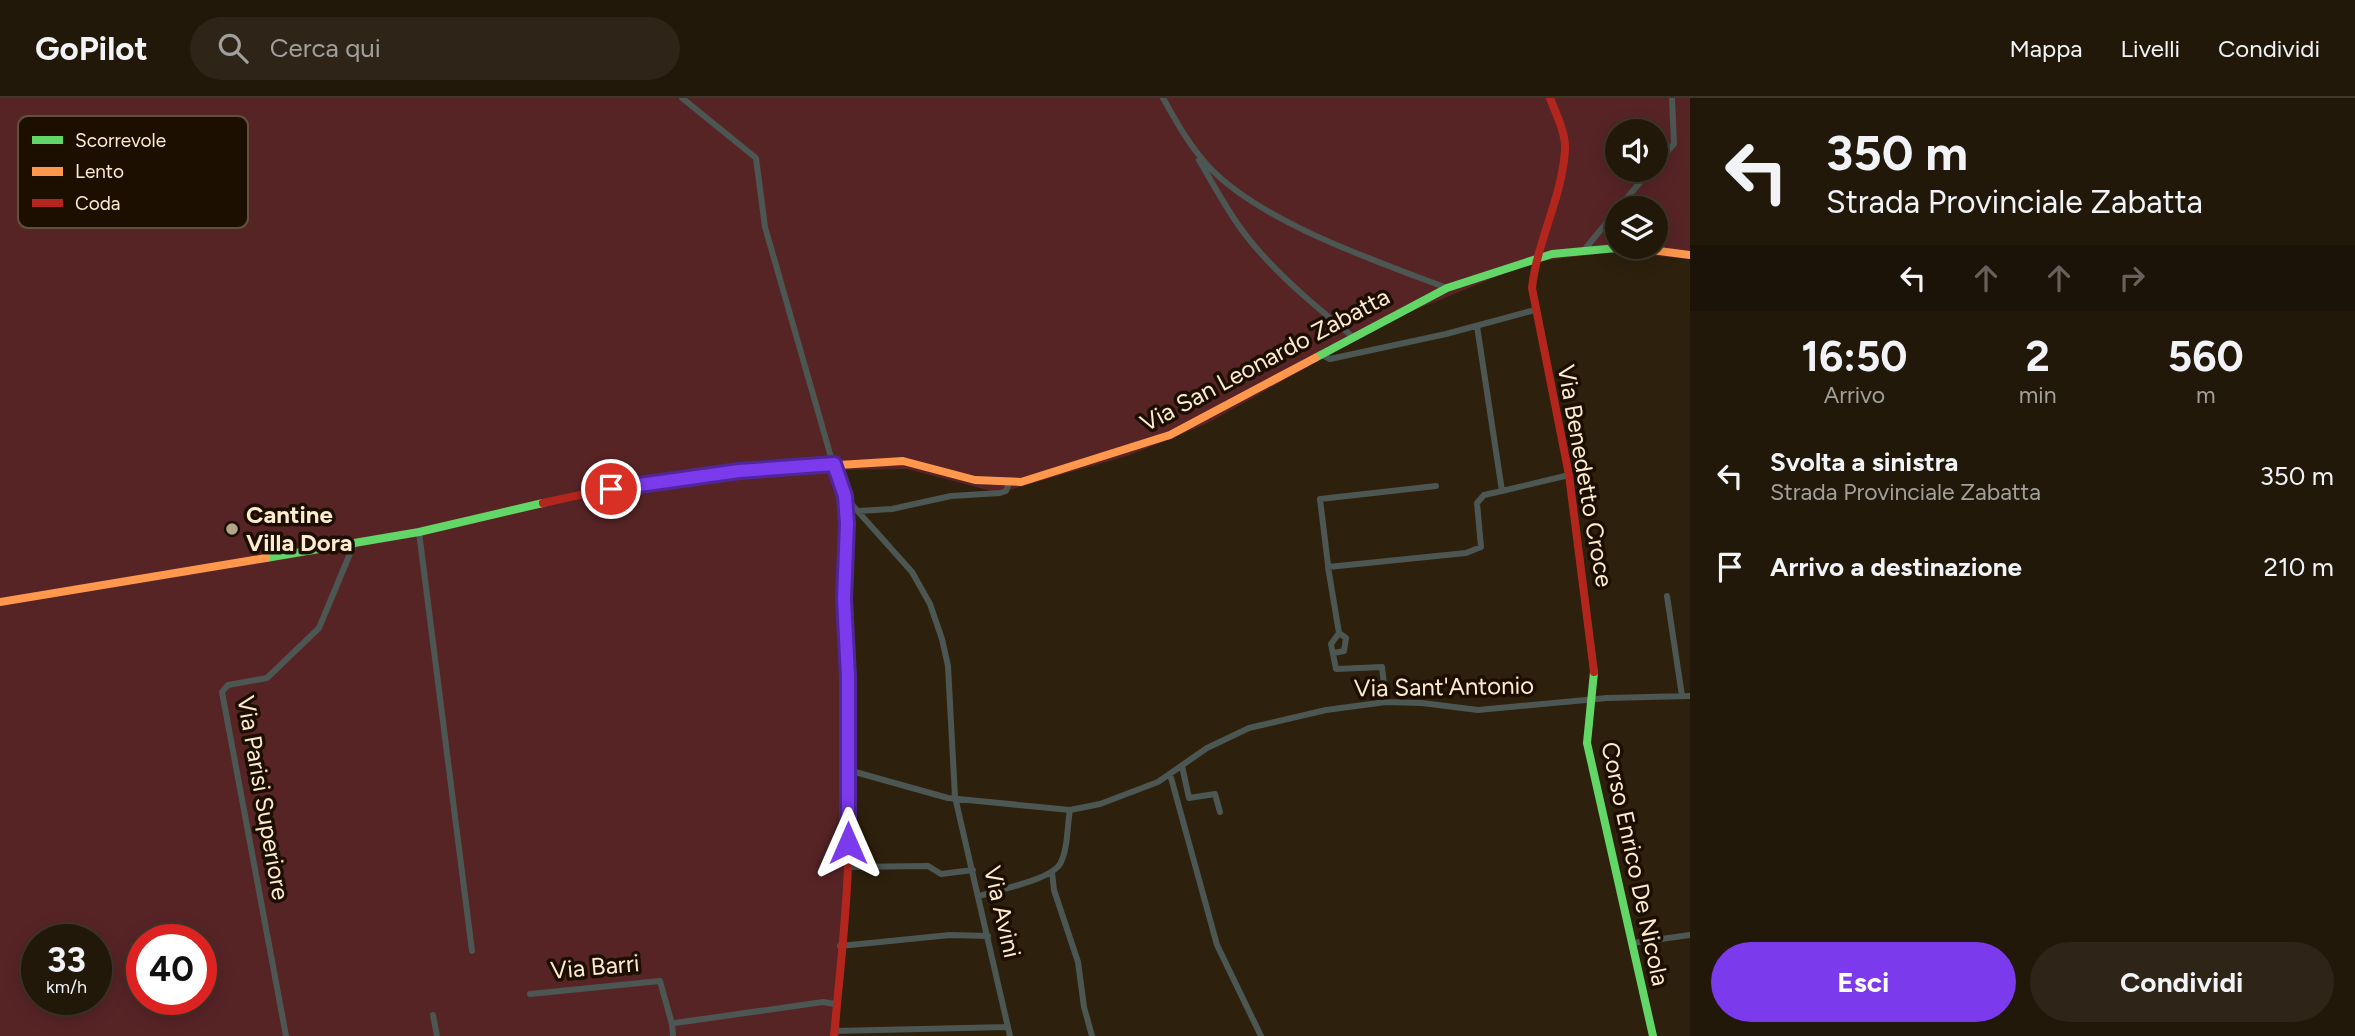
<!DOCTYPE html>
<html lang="it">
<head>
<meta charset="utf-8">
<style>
	:root { --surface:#22180a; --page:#2e2518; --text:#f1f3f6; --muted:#a2a09c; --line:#3f372b; --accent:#7c3aed }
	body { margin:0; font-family:Figtree,sans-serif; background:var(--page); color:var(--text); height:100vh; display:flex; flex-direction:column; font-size:26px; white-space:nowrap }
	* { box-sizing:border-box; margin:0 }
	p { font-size:23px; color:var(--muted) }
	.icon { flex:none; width:38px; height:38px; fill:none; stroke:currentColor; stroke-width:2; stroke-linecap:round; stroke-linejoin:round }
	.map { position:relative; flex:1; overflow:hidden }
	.side { display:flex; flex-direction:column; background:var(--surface); width:665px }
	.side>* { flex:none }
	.hud { background:#22180a; color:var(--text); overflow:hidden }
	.buttons { position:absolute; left:1605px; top:21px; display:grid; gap:14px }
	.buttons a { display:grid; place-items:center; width:63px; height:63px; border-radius:50%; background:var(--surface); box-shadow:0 4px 18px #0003,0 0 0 2px var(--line); font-size:35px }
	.speed { position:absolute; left:21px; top:826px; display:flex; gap:14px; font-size:35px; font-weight:700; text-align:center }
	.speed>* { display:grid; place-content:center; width:91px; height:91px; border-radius:50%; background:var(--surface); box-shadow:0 4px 18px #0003,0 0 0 2px var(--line); line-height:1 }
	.speed small { font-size:18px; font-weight:400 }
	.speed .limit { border:10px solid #d22; background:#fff; color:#111 }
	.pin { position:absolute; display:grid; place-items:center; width:60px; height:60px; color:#fff; margin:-30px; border:4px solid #fff; border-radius:50%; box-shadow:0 2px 7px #0007 }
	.me { position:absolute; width:77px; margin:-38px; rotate:0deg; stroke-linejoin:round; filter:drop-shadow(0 0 5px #0008) }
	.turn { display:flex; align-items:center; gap:24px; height:147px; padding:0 21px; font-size:32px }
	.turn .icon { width:91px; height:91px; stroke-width:2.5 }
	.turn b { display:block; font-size:49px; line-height:60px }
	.lanes { display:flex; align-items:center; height:66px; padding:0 21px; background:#0003; justify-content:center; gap:35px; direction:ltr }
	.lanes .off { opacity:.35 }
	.eta { display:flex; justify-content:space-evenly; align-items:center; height:119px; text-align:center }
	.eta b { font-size:42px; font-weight:700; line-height:49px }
	.action { display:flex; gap:14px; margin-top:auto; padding:14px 21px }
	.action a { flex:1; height:80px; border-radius:42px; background:var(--accent); color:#fff; font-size:28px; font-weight:700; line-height:80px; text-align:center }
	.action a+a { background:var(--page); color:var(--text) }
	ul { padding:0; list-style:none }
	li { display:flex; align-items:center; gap:21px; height:91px; padding:0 21px }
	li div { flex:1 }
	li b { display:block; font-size:26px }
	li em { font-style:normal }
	header { display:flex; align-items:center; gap:42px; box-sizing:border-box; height:98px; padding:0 35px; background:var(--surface); border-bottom:2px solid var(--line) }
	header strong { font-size:33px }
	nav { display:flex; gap:38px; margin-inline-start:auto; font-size:24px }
	.search { width:490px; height:63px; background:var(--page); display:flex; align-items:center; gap:18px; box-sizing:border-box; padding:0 24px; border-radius:38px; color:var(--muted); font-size:26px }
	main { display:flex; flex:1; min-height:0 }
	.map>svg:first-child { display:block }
	.green { fill:#572426; fill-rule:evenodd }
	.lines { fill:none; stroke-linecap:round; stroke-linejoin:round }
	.street { stroke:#4c5652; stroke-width:6 }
	.fast { stroke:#63d668; stroke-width:8 }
	.slow { stroke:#ff974d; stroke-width:8 }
	.jam { stroke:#b3261e; stroke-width:8 }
	.route-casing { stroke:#51269a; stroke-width:18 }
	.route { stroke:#7c3aed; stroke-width:12 }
	.poi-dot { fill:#b4a48c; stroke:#1c0f00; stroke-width:2.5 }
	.labels { text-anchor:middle; stroke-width:7; stroke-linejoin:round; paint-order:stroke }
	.street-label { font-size:24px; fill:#fdebd0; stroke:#1c0f00 }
	.poi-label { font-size:24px; font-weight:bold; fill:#fdebd0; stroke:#1c0f00; text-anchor:start }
	.key { fill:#1c0f00; stroke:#60513e; stroke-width:2 }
	.key-label { font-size:19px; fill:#fdebd0 }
</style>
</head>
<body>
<header>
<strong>GoPilot</strong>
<div class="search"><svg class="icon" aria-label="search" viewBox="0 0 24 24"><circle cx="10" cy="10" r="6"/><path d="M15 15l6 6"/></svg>Cerca qui</div>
<nav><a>Mappa</a><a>Livelli</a><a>Condividi</a></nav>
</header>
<main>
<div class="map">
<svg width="1690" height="938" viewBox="0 0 1690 938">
	<rect width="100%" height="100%" fill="#2d200d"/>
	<path class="green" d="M0,0H1690V161L1610,154L1542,163L1503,176L1393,221L1206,326L1130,357L999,395L907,371L841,372L850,419L847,466L851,611L850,750L839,938H0ZM1617,33H1656V72H1617ZM1617,110H1656V149H1617ZM37,842H96V901H37ZM142,842H201V901H142Z"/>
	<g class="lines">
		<path class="street" d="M682,0L756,60L765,129L833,366
			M1163,0C1177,25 1190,49 1210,70C1263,125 1376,163 1447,190
			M1199,62C1217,93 1234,125 1258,152C1286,184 1320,212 1353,239
			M1656,66L1674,46L1672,0
			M1618,110L1651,72
			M1585,151L1617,112
			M1320,256L1330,261L1446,236L1535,212
			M1502,393L1569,377
			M846,400L912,474L930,506L942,541L948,568L955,699L1010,938
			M858,413L892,411L951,398L1000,395L1006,393L1009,385
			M419,434L472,853
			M1328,467L1320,401L1436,388
			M1667,498L1682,598
			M1339,535L1331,546L1336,571L1382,569L1386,604
			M1334,555L1344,553L1346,540L1339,535L1328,469L1466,455L1481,449L1477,405L1484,397L1502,393L1477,228
			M1182,668L1189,700L1215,696L1220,714
			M848,672L948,700L1070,712L1100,706L1158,684L1207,650L1249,630L1326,612L1386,604L1422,605L1478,612L1607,600L1690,598
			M1170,676L1217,847L1261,938
			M848,769L928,768L941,776L973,772
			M1052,774L1054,792L1078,864L1084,909L1092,938
			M979,798C998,792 1050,782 1060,766C1068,752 1067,728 1070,712
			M1633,845L1690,837
			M840,848L950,837L988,838
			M530,896L660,883L672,926
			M433,917L437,938
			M834,933L1008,929
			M286,938L222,594L228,587L267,580L319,530L354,446
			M673,938L672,926L675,925L823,904L835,906"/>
		<path class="fast" d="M1315,260L1447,190L1552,156L1628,149
			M266,460L419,434L543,405
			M1594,574L1587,645L1653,938"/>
		<path class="slow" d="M1628,149L1690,157
			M807,369L903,363L975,382L1021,384L1170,337L1315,260
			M0,504L266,460"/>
		<path class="jam" d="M1550,0C1556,16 1566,35 1565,52C1562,100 1537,143 1532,190L1569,377L1594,574
			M833,366C853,420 843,448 844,502C845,591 851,679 848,768C846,825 839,882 834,938
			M543,405C629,385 718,374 807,369"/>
	</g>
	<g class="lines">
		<defs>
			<path id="route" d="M611,391L739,373L834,366L845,398L847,426L844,501L848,578V745"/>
		</defs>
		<use href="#route" class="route-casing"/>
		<use href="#route" class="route"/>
	</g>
	<circle class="poi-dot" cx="232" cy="431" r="7"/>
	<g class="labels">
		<g class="street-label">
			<text transform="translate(1265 262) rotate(-28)" y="8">Via San Leonardo Zabatta</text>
			<text transform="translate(1585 378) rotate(80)" y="8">Via Benedetto Croce</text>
			<text transform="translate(1444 589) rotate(-1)" y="8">Via Sant'Antonio</text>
			<text transform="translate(263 700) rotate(80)" y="8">Via Parisi Superiore</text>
			<text transform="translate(1635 766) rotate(78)" y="8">Corso Enrico De Nicola</text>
			<text transform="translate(1002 814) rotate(77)" y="8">Via Avini</text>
			<text transform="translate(595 869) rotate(-5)" y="8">Via Barri</text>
		</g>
		<g class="poi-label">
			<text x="246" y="425">Cantine<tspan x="246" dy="28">Villa Dora</tspan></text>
		</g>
	</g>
	<rect x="18" y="18" width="230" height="112" rx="10" class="key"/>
	<rect x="32" y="38" width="31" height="8" fill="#63d668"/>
	<rect x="32" y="69" width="31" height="9" fill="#ff974d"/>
	<rect x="32" y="101" width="31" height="8" fill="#b3261e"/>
	<g class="key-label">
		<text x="75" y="49">Scorrevole</text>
		<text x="75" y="80">Lento</text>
		<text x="75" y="112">Coda</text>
	</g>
</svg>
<div class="buttons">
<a><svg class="icon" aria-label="sound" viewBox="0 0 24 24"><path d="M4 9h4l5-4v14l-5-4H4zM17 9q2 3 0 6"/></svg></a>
<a><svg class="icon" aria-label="layers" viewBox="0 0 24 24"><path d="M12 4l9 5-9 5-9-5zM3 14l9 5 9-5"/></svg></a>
</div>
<div class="speed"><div>33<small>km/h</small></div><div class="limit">40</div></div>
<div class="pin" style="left:611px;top:391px;background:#d93025"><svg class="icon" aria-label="arrive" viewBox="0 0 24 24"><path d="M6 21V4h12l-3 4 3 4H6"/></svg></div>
<svg class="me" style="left:848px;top:745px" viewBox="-20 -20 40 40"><path d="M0-17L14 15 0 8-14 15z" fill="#7c3aed" stroke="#fff" stroke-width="4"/></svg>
</div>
<section class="side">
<div class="hud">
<div class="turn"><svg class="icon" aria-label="left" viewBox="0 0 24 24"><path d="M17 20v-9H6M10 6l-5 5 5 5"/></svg><div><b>350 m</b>Strada Provinciale Zabatta</div></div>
<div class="lanes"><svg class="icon" aria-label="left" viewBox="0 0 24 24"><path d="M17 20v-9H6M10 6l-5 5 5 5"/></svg><svg class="icon off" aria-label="ahead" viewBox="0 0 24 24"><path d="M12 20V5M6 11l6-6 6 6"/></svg><svg class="icon off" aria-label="ahead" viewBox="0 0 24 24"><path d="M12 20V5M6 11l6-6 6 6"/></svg><svg class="icon off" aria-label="right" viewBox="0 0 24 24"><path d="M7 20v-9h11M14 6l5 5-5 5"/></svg></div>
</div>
<div class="eta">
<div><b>16:50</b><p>Arrivo</p></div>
<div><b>2</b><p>min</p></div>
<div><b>560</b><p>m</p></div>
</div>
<ul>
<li><svg class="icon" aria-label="left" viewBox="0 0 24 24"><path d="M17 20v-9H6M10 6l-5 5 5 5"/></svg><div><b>Svolta a sinistra</b><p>Strada Provinciale Zabatta</p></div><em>350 m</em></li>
<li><svg class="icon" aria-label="arrive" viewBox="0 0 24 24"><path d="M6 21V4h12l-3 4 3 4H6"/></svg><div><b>Arrivo a destinazione</b></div><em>210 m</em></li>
</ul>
<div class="action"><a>Esci</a><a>Condividi</a></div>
</section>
</main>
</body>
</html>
